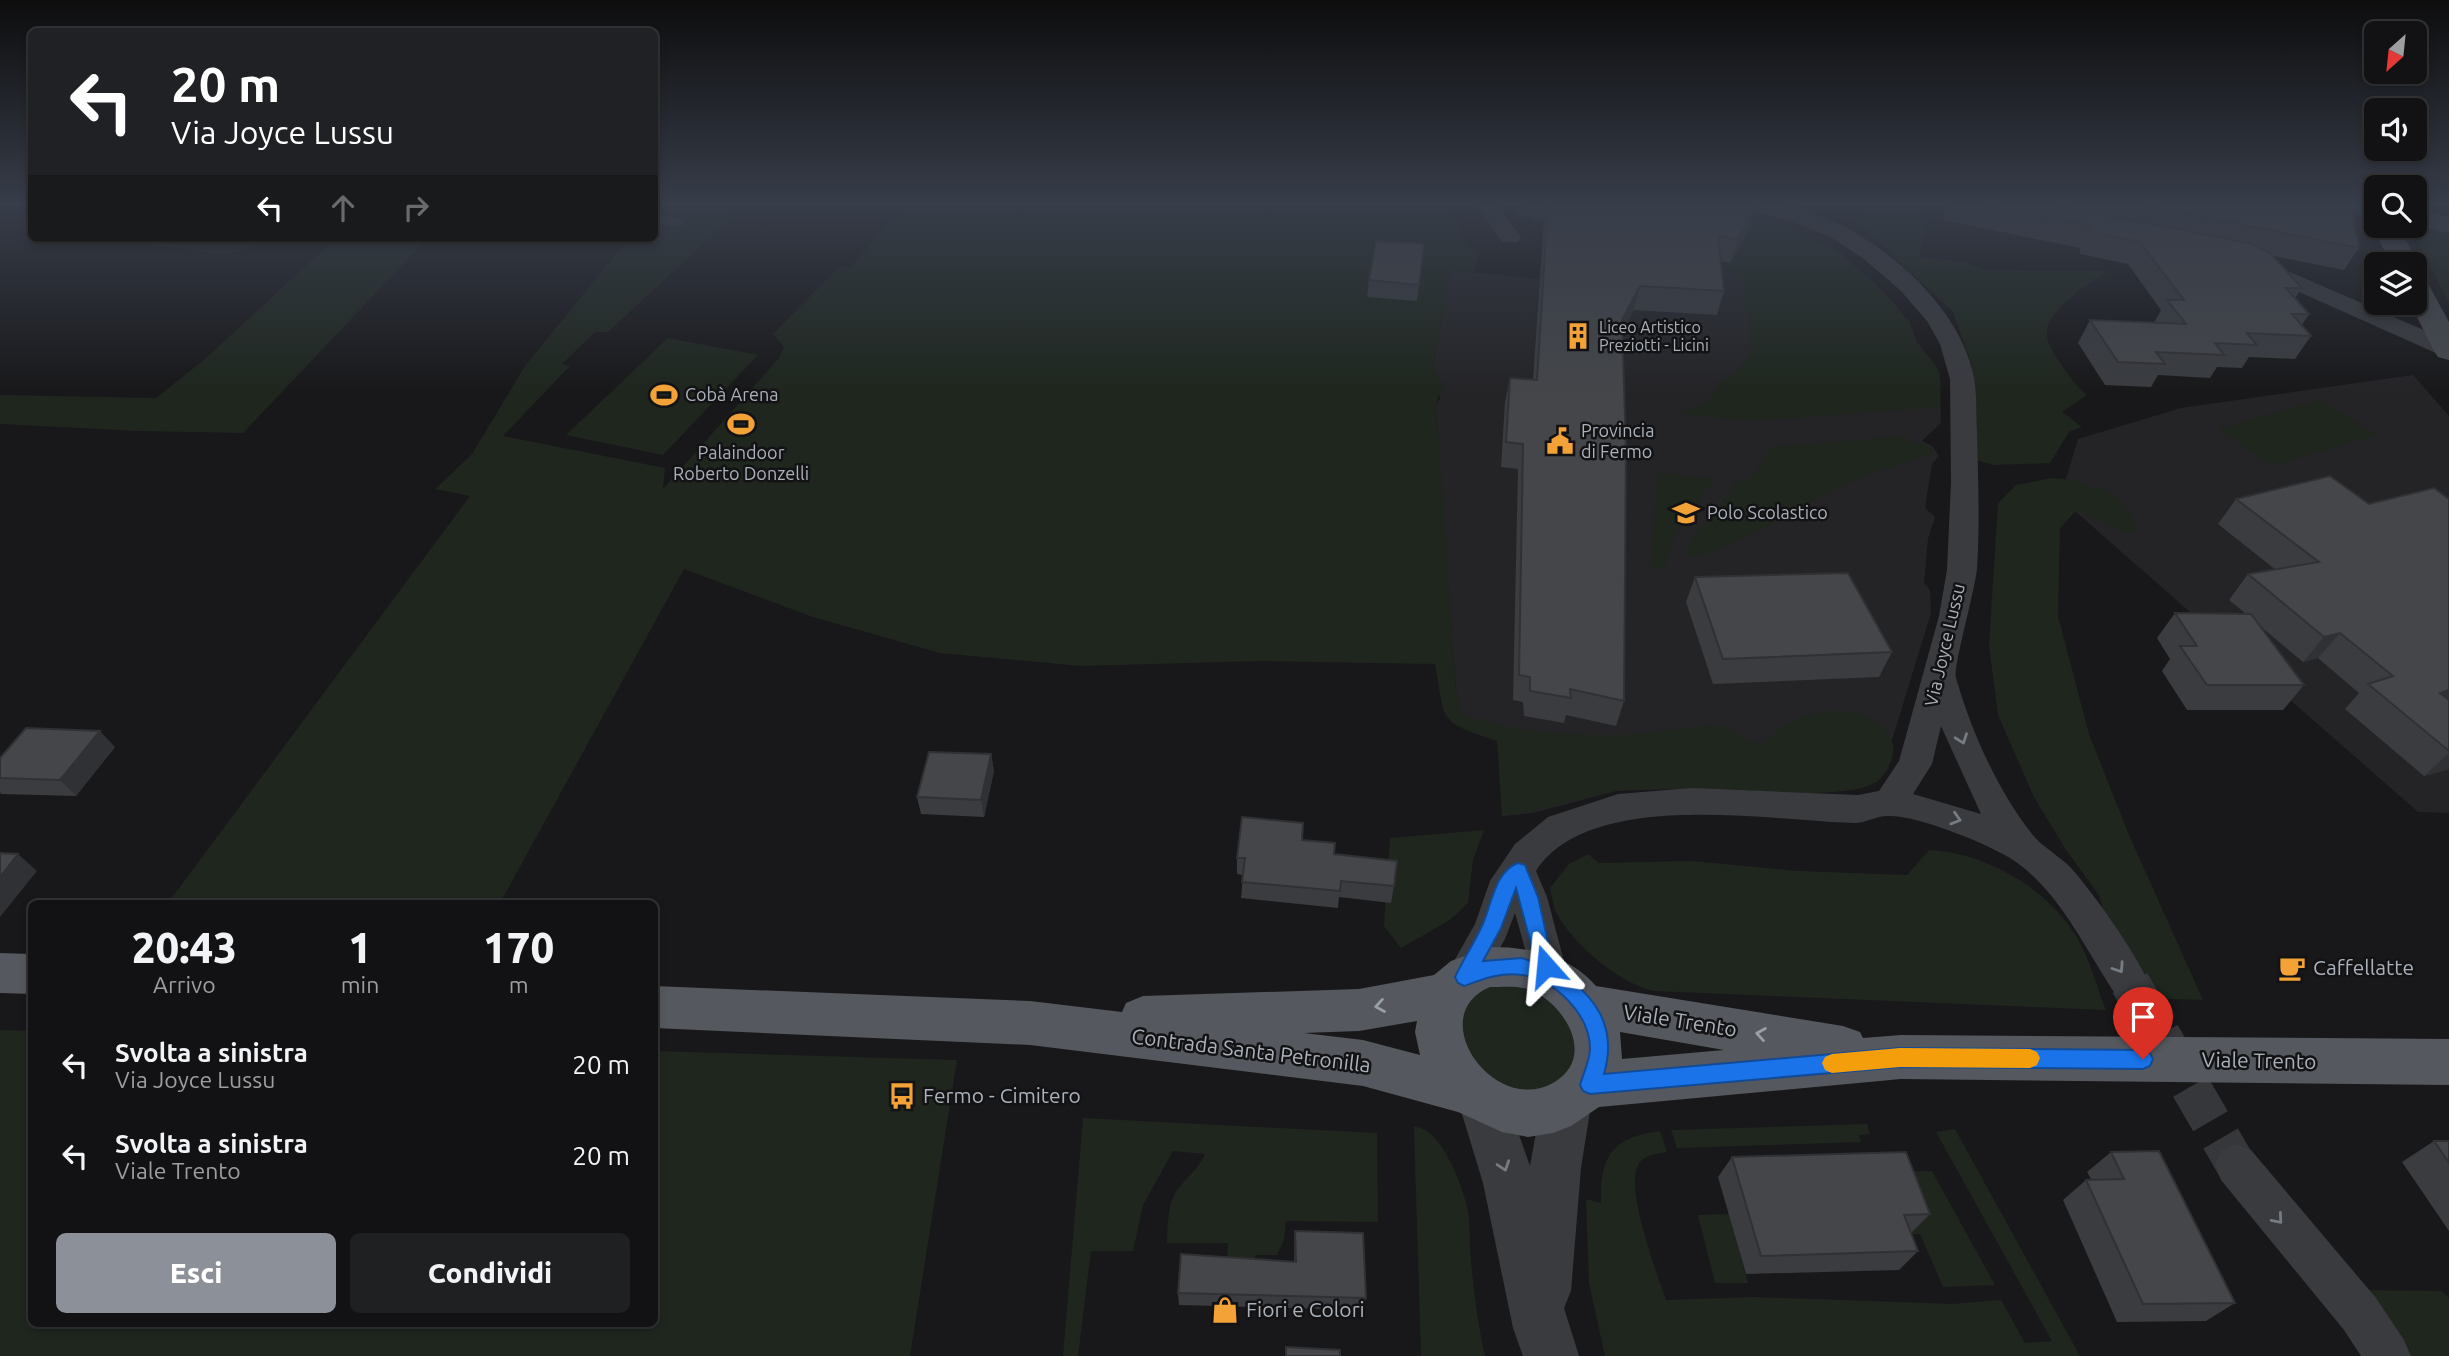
<!DOCTYPE html>
<html lang="it">
<head>
<meta charset="utf-8">
<style>
	:root { --surface:#121214; --page:#1f2022; --text:#f1f3f6; --muted:#9c9ea0; --line:#313234; --accent:#8c9099 }
	body { margin:0; font-family:Ubuntu,sans-serif; background:var(--page); color:var(--text); height:100vh; display:flex; flex-direction:column; font-size:26px; white-space:nowrap }
	* { box-sizing:border-box; margin:0 }
	p { font-size:23px; color:var(--muted) }
	.icon { flex:none; width:38px; height:38px; fill:none; stroke:currentColor; stroke-width:2; stroke-linecap:round; stroke-linejoin:round }
	.map { position:relative; flex:1; overflow:hidden }
	.panel { position:absolute; left:28px; top:900px; width:630px; height:427px; display:flex; flex-direction:column; background:var(--surface); border-radius:10px; box-shadow:0 4px 10px #0003,0 0 0 2px var(--line) }
	.panel>* { flex:none }
	.banner { position:absolute; left:28px; top:28px; width:630px; height:214px; border-radius:10px; box-shadow:0 4px 10px #0003,0 0 0 2px var(--line); background:#202124; color:#fff; overflow:hidden }
	.needle { width:46px; rotate:207deg }
	.controls { position:absolute; left:2364px; top:21px; display:grid; gap:14px }
	.controls a { display:grid; place-items:center; width:63px; height:63px; border-radius:10px; background:var(--surface); box-shadow:0 4px 10px #0003,0 0 0 2px var(--line); font-size:35px }
	.pin { position:absolute; display:grid; place-items:center; width:60px; height:60px; color:#fff; margin:-72px -30px; border-radius:50% 50% 50% 0; rotate:-45deg; box-shadow:0 0 7px #0007 }
	.pin .icon { rotate:45deg }
	.me { position:absolute; width:77px; margin:-38px; rotate:342deg; stroke-linejoin:round; filter:drop-shadow(0 0 5px #0008) }
	.turn { display:flex; align-items:center; gap:24px; height:147px; padding:0 28px; font-size:32px }
	.turn .icon { width:91px; height:91px; stroke-width:2.5 }
	.turn b { display:block; font-size:49px; line-height:60px }
	.lanes { display:flex; align-items:center; height:66px; padding:0 28px; background:#0003; justify-content:center; gap:35px; direction:ltr }
	.lanes .off { opacity:.35 }
	.eta { display:flex; justify-content:space-evenly; align-items:center; height:119px; text-align:center }
	.eta b { font-size:42px; font-weight:800; line-height:49px }
	.cta { display:flex; gap:14px; margin-top:auto; padding:14px 28px }
	.cta a { flex:1; height:80px; border-radius:10px; background:var(--accent); color:#fff; font-size:28px; font-weight:800; line-height:80px; text-align:center }
	.cta a+a { background:var(--page); color:var(--text) }
	ul { padding:0; list-style:none }
	li { display:flex; align-items:center; gap:21px; height:91px; padding:0 28px }
	li div { flex:1 }
	li b { display:block; font-size:26px }
	li em { font-style:normal }
	.map>svg:first-child { display:block }
	.built { fill:#242427 }
	.green { fill:#1e261e }
	.lines { fill:none; stroke-linecap:round; stroke-linejoin:round }
	.stream { stroke:#2e393f; stroke-width:8 }
	.minor-tunnel { stroke:#35373a; stroke-width:40; stroke-dasharray:40 20; stroke-linecap:butt }
	.minor { fill:#393b3f; fill-rule:evenodd }
	.tertiary { fill:#393b3f; fill-rule:evenodd }
	.secondary { fill:#474a4f; fill-rule:evenodd }
	.primary { fill:#55585e; fill-rule:evenodd }
	.wall { fill:#3a3c40 }
	.shaded-wall { fill:#303134 }
	.building { fill:#44464a; stroke:#303134; stroke-width:2 }
	.oneway { stroke:#777c83 }
	.oneway2 { stroke:#999fa8 }
	.route { fill:#1a73e8; stroke:#114b97; stroke-width:2; fill-rule:evenodd }
	.slow { fill:#f59e0b }
	.labels { text-anchor:middle; stroke-width:5; stroke-linejoin:round; paint-order:stroke }
	.far-poi-label { font-size:16px; fill:#aab1ba; stroke:#131315; text-anchor:start }
	.poi-label { font-size:18px; fill:#aab1ba; stroke:#131315; text-anchor:start }
	.street-label { font-size:18px; fill:#aab1ba; stroke:#131315 }
	.near-poi-label { font-size:21px; fill:#aab1ba; stroke:#131315; text-anchor:start }
	.near-street-label { font-size:21px; fill:#aab1ba; stroke:#131315 }
</style>
</head>
<body>
<div class="map">
<svg width="2449" height="1356" viewBox="0 0 2449 1356">
	<rect width="100%" height="100%" fill="#18181a"/>
	<path class="built" d="M1509,203H1672L1786,226L1842,254L1909,321L1917,342L1939,371L1941,423L1922,441L1932,446L1939,456L1932,464L1925,508L1935,517L1928,539L1924,583L1930,590L1931,613L1892,740L1888,769L1877,782L1858,789L1828,792L1674,789L1616,791L1533,813L1502,816L1499,725L1477,721L1461,712L1457,704L1442,504L1436,404L1440,398L1433,367L1451,270L1539,279L1541,265L1547,266L1549,228L1512,213Z
		M2413,375L2449,416V813L2418,812L2060,498L2078,439L2181,408Z"/>
	<path class="green" d="M655,203H730L728,206L742,208L608,332H595L562,364L570,366L503,436L665,468L663,489L779,358L784,347L773,334L840,266L851,268L904,203H1449L1464,242L1480,253L1474,272L1451,271L1433,367L1443,384L1436,404L1456,692L1461,712C1494,730 1580,737 1620,735C1654,733 1687,725 1722,726L1737,732L1741,739L1764,744C1789,711 1857,695 1886,732C1893,740 1896,750 1891,761C1888,768 1883,778 1876,782C1840,806 1672,783 1617,791C1578,797 1542,812 1502,816L1497,741C1436,721 1446,722 1435,664L1261,661L1081,666L940,653L813,617L684,569L500,903H168L470,496L435,489L472,454L525,366L629,238H654Z
		M1509,203C1629,203 1780,190 1872,281C1895,303 1903,311 1916,340C1921,351 1933,359 1938,370C1942,379 1940,396 1940,407L1753,421L1680,414L1710,400L1718,384L1733,374L1748,358L1751,349L1743,280L1724,268L1619,256L1517,215L1508,207Z
		M1862,203H1929L1919,257L1964,262L1985,270L2109,271C2090,283 2044,310 2047,336C2048,345 2054,353 2059,361C2067,373 2075,385 2087,395L2062,412L2082,427L2069,432L2050,463L1994,465L1976,460L1971,363L1953,312L1858,223Z
		M2410,226L2449,232V303Z
		M106,238H265L241,251L224,255Z
		M336,238H428L243,433L138,431L0,424V395L156,398L205,359Z
		M668,338L758,355L663,455L566,435Z
		M2320,400L2376,435L2272,466L2218,429Z
		M1905,436C1911,444 1924,442 1933,451L1930,455C1901,463 1871,473 1844,485C1806,502 1729,557 1688,555L1686,549C1699,523 1725,508 1735,481H1746L1757,471L1770,447Z
		M1657,473L1714,479L1676,533L1664,568L1650,569Z
		M2052,478L2074,480L2093,489L2098,486C2117,492 2129,511 2137,529L2124,533L2077,510L2060,528L2058,616L2089,734L2129,835L2203,1000L2143,998L2117,957L2099,895L2066,850L2034,797L1998,715L1989,646L1998,503L2016,485Z
		M1484,830L1473,860L1468,903L1450,920L1401,948L1384,926L1390,838Z
		M1929,850C1982,852 2042,885 2072,930C2088,952 2096,985 2106,1010L1653,991C1618,982 1575,946 1557,914C1553,907 1552,896 1550,888L1569,864L1588,854L1599,863L1692,861L1798,871L1907,875Z
		M1523,980L1577,1015L1581,1072L1527,1100L1466,1068L1456,1010L1483,984Z
		M0,1030L31,1031L32,1323H654L655,1051L957,1060L910,1356H0Z
		M1083,1118L1377,1133L1378,1222L1286,1221L1284,1240L1277,1255H1255L1254,1265H1227L1228,1243H1167C1168,1226 1167,1203 1178,1189C1187,1177 1199,1168 1205,1154L1173,1151L1143,1205L1133,1251H1091L1078,1356H1063Z
		M1867,1124L1870,1134L1859,1135L1861,1142L1677,1148L1671,1130Z
		M1414,1127C1439,1125 1461,1182 1466,1202C1471,1220 1469,1242 1471,1261C1474,1292 1478,1325 1485,1356H1421Z
		M1955,1129L2080,1356H1605L1589,1283L1586,1199L1601,1203C1599,1156 1613,1137 1660,1131L1667,1152C1656,1154 1643,1155 1638,1165C1625,1190 1657,1273 1666,1300L1754,1297L1953,1304L2001,1300L2025,1343L2052,1341L1936,1132Z
		M1932,1171L1995,1285L1943,1287L1920,1234H1910L1888,1172Z
		M1729,1214L1748,1283H1715L1698,1215Z
		M2354,1290L2442,1291L2449,1298V1356H2407Z"/>
	<g class="lines">
		<path class="stream" d="M654,220L680,222"/>
		<path class="minor-tunnel" d="M2130,983L2236,1165"/>
		<path class="minor" d="M1475,203H1496L1521,237L1518,242H1502Z
			M1736,203C1748,203 1761,202 1773,203C1855,213 1959,296 1974,378C1977,395 1976,414 1977,431C1978,477 1980,524 1977,569C1975,590 1953,668 1956,678C1972,733 1997,789 2032,834C2042,847 2060,856 2072,869C2097,898 2133,949 2149,983L2144,995L2130,1000L2116,995C2085,949 2058,888 2010,858C1985,843 1919,816 1890,816C1878,815 1866,823 1854,823C1769,821 1590,788 1536,871L1547,897L1568,976L1562,988L1549,993L1536,988L1515,913L1505,939L1477,989L1464,994L1451,989L1445,977L1475,924L1490,881L1515,844L1548,817L1618,794L1692,788L1858,795L1879,791L1899,761L1939,616L1947,570L1951,483L1950,379L1940,344L1927,321L1901,291L1864,259L1829,236L1790,221L1739,207ZM1941,726L1981,814L1913,794L1932,764Z
			M2258,258L2449,341V356L2438,354L2250,270L2247,265L2250,260Z
			M2236,1144L2251,1150L2376,1298L2404,1340L2411,1356H2361L2344,1330L2221,1180L2215,1165L2221,1150Z"/>
		<path class="tertiary" d="M1483,1077L1501,1084L1530,1166L1541,1105L1548,1088L1566,1081L1584,1088L1591,1105L1581,1168L1571,1291L1564,1308L1579,1356H1523L1513,1328L1483,1183L1458,1101L1465,1084Z"/>
		<path class="secondary" d="M2336,203H2376V217L2340,208Z
			M2415,209L2449,217V233L2415,225Z
			M2376,220V226H2398L2419,264L2415,269V264H2391L2372,226Z
			M2415,276L2425,278L2449,322V360L2438,357L2434,351L2410,303H2415Z"/>
		<path class="primary" d="M1490,947C1530,947 1569,955 1596,986L1843,1026L1860,1032L1863,1038L1901,1035L2449,1039V1085L1901,1079L1599,1107L1571,1126L1553,1133L1528,1137L1502,1132L1458,1112L1363,1086L1030,1045L654,1028V986L1030,1001L1122,1012L1126,1003L1143,996L1359,989L1434,975L1451,961ZM1490,987C1503,987 1520,985 1533,991C1567,1007 1596,1059 1553,1083C1493,1116 1423,1015 1490,987ZM1417,1021L1415,1032L1420,1055L1363,1040L1304,1033L1359,1031ZM1620,1032L1724,1050L1622,1059Z
			M0,953L32,954V994L0,993Z"/>
	</g>
	<path class="wall" d="M1520,203H1758L1751,226L1730,263L1721,261L1724,291L1717,315L1634,310L1622,332L1624,701L1616,726L1566,715L1564,723L1524,716L1523,702L1513,700L1518,469L1501,467L1505,402L1510,378L1533,380L1544,221L1518,215Z
		M1946,203H2350L2359,248L2344,270L2273,256L2302,288L2295,298L2309,314L2302,325L2311,336L2295,359L2249,357L2242,368L2217,367L2210,378L2158,375L2151,387L2105,385L2078,343L2090,320L2154,323L2161,310L2128,264L2080,254V248L1943,220Z
		M1424,244L1417,301L1367,297L1369,280Z
		M2236,499L2369,504L2449,499V769L2424,776L2345,709L2359,693L2318,658L2303,662L2260,626L2304,685L2283,710H2187L2162,671L2170,659L2157,638L2175,613H2245L2229,600L2248,574L2276,570L2218,524Z
		M1695,577L1892,652L1879,677L1713,684L1686,602Z
		M115,747L76,796L1,794L0,792V758Z
		M991,754L994,771L984,817L921,814L917,797Z
		M1302,840L1334,854L1394,886L1391,903L1339,897L1338,908L1241,898L1243,875L1237,874V858Z
		M2434,1141H2449V1231L2402,1162Z
		M2111,1152L2235,1303L2206,1321L2117,1322L2063,1200L2086,1180L2091,1179L2087,1172Z
		M1732,1157L1930,1214L1911,1233L1918,1251L1899,1270L1746,1274L1718,1177Z
		M1295,1231L1366,1298L1363,1310L1179,1305L1178,1293L1294,1262Z"/>
	<path class="shaded-wall" d="M1758,203L1751,226L1730,263L1737,240Z
		M1640,286L1634,310L1616,345L1622,320Z
		M2340,633L2318,658L2303,662L2324,637Z
		M2449,690V708L2440,693Z
		M100,731L115,747L76,796L60,780Z
		M2449,753V769L2424,776Z
		M991,754L994,771L984,817L981,800Z
		M18,854L37,871L0,917V877Z"/>
	<path class="building" d="M1548,203H1758L1737,240L1718,235L1724,291L1640,286L1622,320L1626,449L1624,701L1570,689L1571,698L1530,691V677L1519,675L1523,444L1506,442L1510,378L1537,380Z
		M1976,203H2045L2249,243L2270,253L2302,288H2286L2309,314H2292L2311,336L2247,333L2257,345L2215,343L2224,355L2156,352L2165,364L2118,362L2090,320L2186,324L2167,300H2184L2140,242L2091,232V226Z
		M2134,203H2350L2359,248Z
		M1376,241L1424,244L1419,285L1369,280Z
		M2330,476L2369,504L2434,488L2449,499V690L2440,693L2449,700V751L2368,684L2393,676L2340,633L2324,637L2248,574L2319,562L2236,499Z
		M1848,573L1892,652L1723,659L1695,577Z
		M2175,613L2251,614L2304,685H2207L2180,646H2197Z
		M26,728L100,731L60,780L0,778V758Z
		M929,752L991,754L981,800L917,797Z
		M1242,817L1303,823L1302,840L1335,843L1334,854L1397,861L1394,886L1341,881L1340,891L1242,882L1245,858H1237Z
		M0,853L18,854L0,877Z
		M2434,1141H2449V1163Z
		M2159,1151L2235,1303L2143,1304L2086,1180L2124,1179L2111,1152Z
		M1906,1152L1930,1214L1904,1215L1918,1251L1761,1256L1732,1157Z
		M1295,1231L1363,1233L1366,1298L1178,1293L1181,1254L1296,1262Z
		M1286,1347L1340,1350V1356H1286Z"/>
	<defs><path id="oneway-chevron" d="M-2-3.5L2.5 0L-2 3.5" fill="none" stroke-width="1.6" stroke-linecap="round" stroke-linejoin="round" transform="scale(1.75)"/></defs>
	<g class="oneway">
		<use href="#oneway-chevron" transform="translate(1962 739) rotate(70)"/>
		<use href="#oneway-chevron" transform="translate(1956 819) rotate(17)"/>
		<use href="#oneway-chevron" transform="translate(2119 968) rotate(56)"/>
		<use href="#oneway-chevron" transform="translate(1504 1166) rotate(72)"/>
		<use href="#oneway-chevron" transform="translate(2278 1219) rotate(49)"/>
	</g>
	<g class="oneway2">
		<use href="#oneway-chevron" transform="translate(1380 1006) rotate(170)"/>
		<use href="#oneway-chevron" transform="translate(1761 1034) rotate(-171)"/>
	</g>
	<linearGradient id="sky" x2="0" y2="1"><stop stop-color="#0d0d0e"/><stop offset="0.52" stop-color="#373d49"/><stop offset="1" stop-color="#373d49" stop-opacity="0"/></linearGradient>
	<rect width="2449" height="393" fill="url(#sky)"/>
	<path class="route" d="M1518,863L1525,865L1538,897L1554,969C1595,994 1618,1026 1604,1074L1900,1048L2143,1050L2150,1053L2153,1059L2150,1066L2143,1069L1900,1067L1590,1094L1583,1091L1580,1085C1583,1074 1590,1060 1590,1049C1590,1014 1555,980 1522,975C1501,972 1483,979 1464,986L1458,983L1455,977C1463,960 1473,945 1481,928C1491,909 1494,871 1518,863ZM1516,888L1536,963L1522,958L1483,961L1501,928Z"/>
	<path class="slow" d="M1900,1048L2030,1049L2037,1052L2040,1058L2037,1065L2030,1068L1900,1067L1832,1073L1825,1070L1822,1063L1825,1057L1832,1054Z"/>
	<defs>
		<symbol id="building-bare" viewBox="-9 -9 18 18"><path d="M-4-6H4V6H1V3H-1V6H-4ZM-2.5-4.3h1.7v1.8h-1.7ZM.8-4.3h1.7v1.8H.8ZM-2.5-1h1.7V.8h-1.7ZM.8-1h1.7V.8H.8Z" fill="#f3a237" stroke="#131315" stroke-width="2.5" paint-order="stroke"/></symbol>
		<symbol id="stadium-bare" viewBox="-9 -9 18 18"><path d="M0-5a6.5 5 0 1 0 0 10a6.5 5 0 1 0 0-10ZM-3.5-1.8h7v3.6h-7Z" fill="#f3a237" stroke="#131315" stroke-width="2.5" paint-order="stroke"/></symbol>
		<symbol id="civic-bare" viewBox="-9 -9 18 18"><path d="M-.6-6.5H3V-4.5H.6V-3L4-1V1h2V6H-6V1h2V-1L-.6-3ZM-1.2 2.5V6h2.4V2.5Z" fill="#f3a237" stroke="#131315" stroke-width="2.5" paint-order="stroke"/></symbol>
		<symbol id="school-bare" viewBox="-9 -9 18 18"><path d="M0-5L7-2L0 1L-7-2ZM-4 1L0 2.5L4 1V4Q0 6-4 4Z" fill="#f3a237" stroke="#131315" stroke-width="2.5" paint-order="stroke"/></symbol>
		<symbol id="cafe-bare" viewBox="-9 -9 18 18"><path d="M-5.5-4.5H6V0H3Q3 3.5 0 3.5H-2.5Q-5.5 3.5-5.5 0ZM3-3.2v2h1.7v-2ZM-6 4.5H4V6H-6Z" fill="#f3a237" stroke="#131315" stroke-width="2.5" paint-order="stroke"/></symbol>
		<symbol id="bus-bare" viewBox="-9 -9 18 18"><path d="M-5-6H5V4H4V6H2V4H-2V6H-4V4H-5ZM-3.5-4V0h7V-4ZM-3.5 1.2v1.5H-2V1.2ZM2 1.2v1.5H3.5V1.2Z" fill="#f3a237" stroke="#131315" stroke-width="2.5" paint-order="stroke"/></symbol>
		<symbol id="shop-bare" viewBox="-9 -9 18 18"><path d="M-5-2.5h2.3a2.7 3.5 0 0 1 5.4 0H5L5.5 6h-11ZM-1.5-2.5h3a1.5 2.3 0 0 0-3 0Z" fill="#f3a237" stroke="#131315" stroke-width="2.5" paint-order="stroke"/></symbol>
	</defs>
	<g fill-rule="evenodd">
		<use href="#building-bare" x="1559" y="317" width="38" height="38"/>
		<use href="#stadium-bare" x="645" y="376" width="38" height="38"/>
		<use href="#stadium-bare" x="722" y="405" width="38" height="38"/>
		<use href="#civic-bare" x="1541" y="422" width="38" height="38"/>
		<use href="#school-bare" x="1667" y="494" width="38" height="38"/>
		<use href="#cafe-bare" x="2273" y="949" width="38" height="38"/>
		<use href="#bus-bare" x="883" y="1077" width="38" height="38"/>
		<use href="#shop-bare" x="1206" y="1291" width="38" height="38"/>
	</g>
	<g class="labels">
		<g class="far-poi-label">
			<text x="1599" y="333">Liceo Artistico<tspan x="1599" dy="18">Preziotti - Licini</tspan></text>
		</g>
		<g class="poi-label">
			<text x="685" y="401">Cobà Arena</text>
			<text x="1581" y="437">Provincia<tspan x="1581" dy="21">di Fermo</tspan></text>
			<text x="741" y="459" text-anchor="middle">Palaindoor<tspan x="741" dy="21">Roberto Donzelli</tspan></text>
			<text x="1707" y="519">Polo Scolastico</text>
		</g>
		<g class="street-label">
			<text transform="translate(1945 645) rotate(-77)" y="6">Via Joyce Lussu</text>
		</g>
		<g class="near-poi-label">
			<text x="2313" y="975">Caffellatte</text>
			<text x="923" y="1103">Fermo - Cimitero</text>
			<text x="1246" y="1317">Fiori e Colori</text>
		</g>
		<g class="near-street-label">
			<text transform="translate(1680 1021) rotate(9)" y="7">Viale Trento</text>
			<text transform="translate(1251 1051) rotate(7)" y="7">Contrada Santa Petronilla</text>
			<text transform="translate(2259 1061) rotate(1)" y="7">Viale Trento</text>
		</g>
	</g>
</svg>
<div class="controls">
<a><svg class="needle" viewBox="-14 -14 28 28"><path d="M0-13l5 13h-10z" fill="#e53935"/><path d="M0 13l5-13h-10z" fill="#9c9ea0"/></svg></a>
<a><svg class="icon" aria-label="sound" viewBox="0 0 24 24"><path d="M4 9h4l5-4v14l-5-4H4zM17 9q2 3 0 6"/></svg></a>
<a><svg class="icon" aria-label="search" viewBox="0 0 24 24"><circle cx="10" cy="10" r="6"/><path d="M15 15l6 6"/></svg></a>
<a><svg class="icon" aria-label="layers" viewBox="0 0 24 24"><path d="M12 4l9 5-9 5-9-5zM3 14l9 5 9-5"/></svg></a>
</div>
<div class="pin" style="left:2143px;top:1059px;background:#d93025"><svg class="icon" aria-label="arrive" viewBox="0 0 24 24"><path d="M6 21V4h12l-3 4 3 4H6"/></svg></div>
<svg class="me" style="left:1546px;top:966px" viewBox="-20 -20 40 40"><path d="M0-17L14 15 0 8-14 15z" fill="#1a73e8" stroke="#fff" stroke-width="4"/></svg>
<div class="banner">
<div class="turn"><svg class="icon" aria-label="left" viewBox="0 0 24 24"><path d="M17 20v-9H6M10 6l-5 5 5 5"/></svg><div><b>20 m</b>Via Joyce Lussu</div></div>
<div class="lanes"><svg class="icon" aria-label="left" viewBox="0 0 24 24"><path d="M17 20v-9H6M10 6l-5 5 5 5"/></svg><svg class="icon off" aria-label="ahead" viewBox="0 0 24 24"><path d="M12 20V5M6 11l6-6 6 6"/></svg><svg class="icon off" aria-label="right" viewBox="0 0 24 24"><path d="M7 20v-9h11M14 6l5 5-5 5"/></svg></div>
</div>
<section class="panel">
<div class="eta">
<div><b>20:43</b><p>Arrivo</p></div>
<div><b>1</b><p>min</p></div>
<div><b>170</b><p>m</p></div>
</div>
<ul>
<li><svg class="icon" aria-label="left" viewBox="0 0 24 24"><path d="M17 20v-9H6M10 6l-5 5 5 5"/></svg><div><b>Svolta a sinistra</b><p>Via Joyce Lussu</p></div><em>20 m</em></li>
<li><svg class="icon" aria-label="left" viewBox="0 0 24 24"><path d="M17 20v-9H6M10 6l-5 5 5 5"/></svg><div><b>Svolta a sinistra</b><p>Viale Trento</p></div><em>20 m</em></li>
</ul>
<div class="cta"><a>Esci</a><a>Condividi</a></div>
</section>
</div>
</body>
</html>
